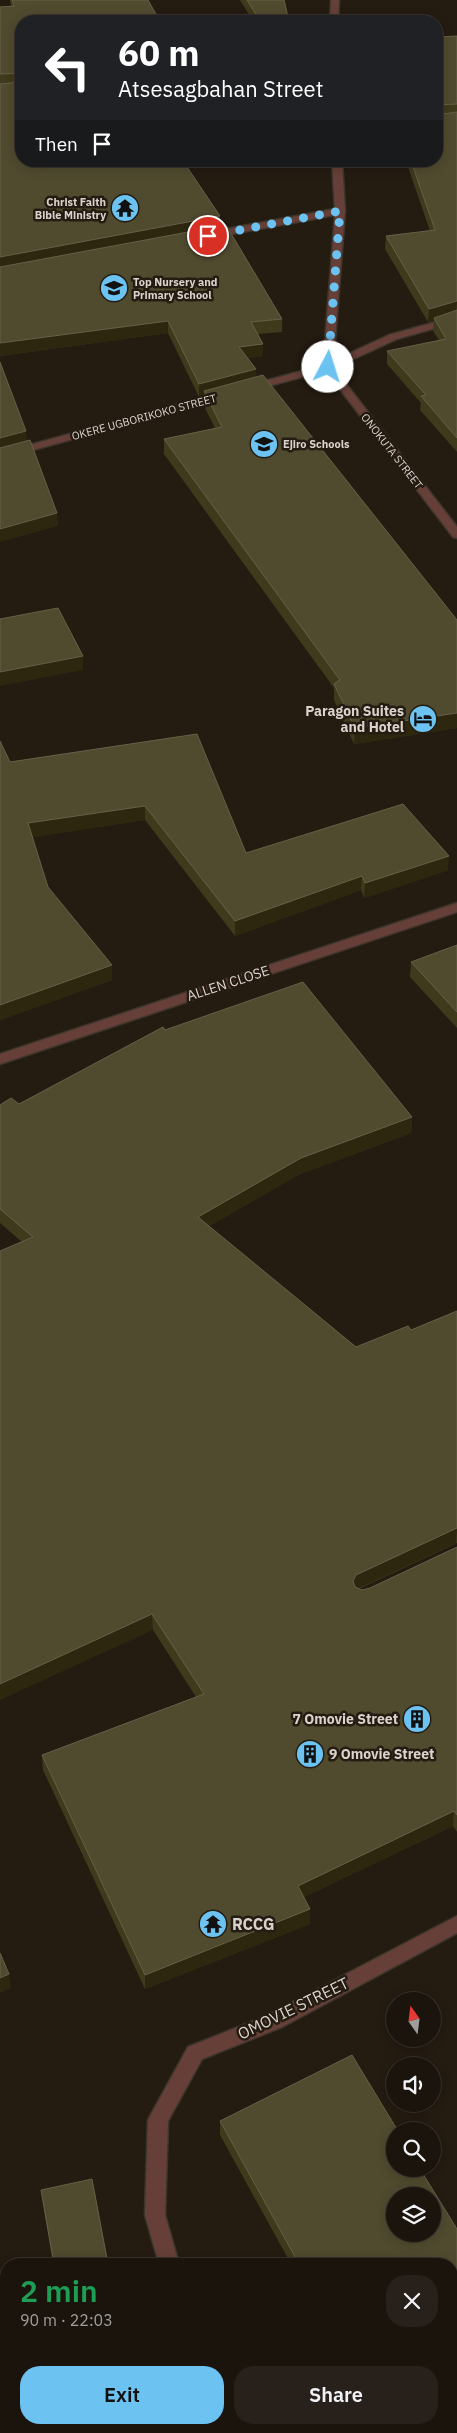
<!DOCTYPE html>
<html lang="en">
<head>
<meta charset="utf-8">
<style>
	:root { --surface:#1b140d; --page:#28211b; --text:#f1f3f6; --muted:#a09e9d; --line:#39332e; --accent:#6cc3f2 }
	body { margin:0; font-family:"IBM Plex Sans",sans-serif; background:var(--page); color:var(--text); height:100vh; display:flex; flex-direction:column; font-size:19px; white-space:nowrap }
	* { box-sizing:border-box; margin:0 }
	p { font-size:16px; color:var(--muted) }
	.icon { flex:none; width:28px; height:28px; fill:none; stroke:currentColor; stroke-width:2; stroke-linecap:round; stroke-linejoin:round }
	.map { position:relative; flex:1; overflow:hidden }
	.details { position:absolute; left:0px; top:2258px; width:458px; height:176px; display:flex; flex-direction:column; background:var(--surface); border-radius:20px 20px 0 0; box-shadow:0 2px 12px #0003,0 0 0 1px var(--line) }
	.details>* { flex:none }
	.hud { position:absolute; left:15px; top:15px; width:428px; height:152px; border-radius:20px; box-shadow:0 2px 12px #0003,0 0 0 1px var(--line); background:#202124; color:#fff; overflow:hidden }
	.needle { width:32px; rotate:346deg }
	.buttons { position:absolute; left:386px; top:1992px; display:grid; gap:10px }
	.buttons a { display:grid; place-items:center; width:55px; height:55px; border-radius:50%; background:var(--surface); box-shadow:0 2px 12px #0003,0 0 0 1px var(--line); font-size:25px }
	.pin { position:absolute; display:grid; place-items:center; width:42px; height:42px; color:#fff; margin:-21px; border:2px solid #fff; border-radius:50%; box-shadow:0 1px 5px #0007 }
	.me { position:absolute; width:55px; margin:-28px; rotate:5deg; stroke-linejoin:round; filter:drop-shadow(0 0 4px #0008) }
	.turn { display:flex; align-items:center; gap:18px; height:105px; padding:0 20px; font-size:22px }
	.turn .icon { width:65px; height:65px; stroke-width:2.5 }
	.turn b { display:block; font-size:35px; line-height:42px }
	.then { display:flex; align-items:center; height:48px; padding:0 20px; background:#0003; gap:10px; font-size:19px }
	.round { display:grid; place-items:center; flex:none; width:52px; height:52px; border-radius:20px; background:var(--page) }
	.head { display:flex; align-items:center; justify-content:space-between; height:85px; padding:0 20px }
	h1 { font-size:30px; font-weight:600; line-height:38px; color:#1e9e55 }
	.cta { display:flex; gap:10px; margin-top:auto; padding:10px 20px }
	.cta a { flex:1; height:58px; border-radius:20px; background:var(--accent); color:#111; font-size:20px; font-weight:600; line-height:58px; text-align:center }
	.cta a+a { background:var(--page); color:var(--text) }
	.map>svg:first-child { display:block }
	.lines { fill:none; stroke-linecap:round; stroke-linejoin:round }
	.minor-casing { stroke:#3d352b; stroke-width:3 }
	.tertiary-casing { stroke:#3d352b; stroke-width:3 }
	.minor { fill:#664038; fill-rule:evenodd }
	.tertiary { fill:#664038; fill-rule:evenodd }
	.wall { fill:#403a1c }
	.shaded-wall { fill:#2e2710 }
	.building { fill:#504b2f; stroke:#666048; fill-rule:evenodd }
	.route { stroke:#6cc3f2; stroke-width:9; stroke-dasharray:0 16.2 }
	.labels { text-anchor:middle; stroke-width:5; stroke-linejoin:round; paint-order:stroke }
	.far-poi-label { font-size:11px; font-weight:bold; fill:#dad3cd; stroke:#241b11; text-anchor:start }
	.far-street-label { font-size:11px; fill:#dad3cd; stroke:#241b11 }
	.poi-label { font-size:14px; font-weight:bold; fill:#dad3cd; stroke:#241b11; text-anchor:end }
	.street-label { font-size:14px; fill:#dad3cd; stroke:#241b11 }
	.near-poi-label { font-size:16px; font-weight:bold; fill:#dad3cd; stroke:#241b11; text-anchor:start }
	.near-street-label { font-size:16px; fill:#dad3cd; stroke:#241b11 }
</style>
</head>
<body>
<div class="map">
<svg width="457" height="2433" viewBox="0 0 457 2433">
	<rect width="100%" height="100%" fill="#241b11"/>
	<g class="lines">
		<defs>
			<path id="minor" d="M331,0H339L338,21H330Z
				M332,161H342L345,211L333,367L457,527V538L453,537L323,367L335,215L210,238L205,235L210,232L335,209Z
				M457,903V912L0,1064V1054Z
				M457,1916V1933L282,2027L202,2059L168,2121L165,2215L179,2264H159L145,2215L148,2120L188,2047L268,2015Z
				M185,2428H206L208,2433H186Z"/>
			<path id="tertiary" d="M457,316V322L397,339L332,369L250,391L245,388L246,386L324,365L389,335Z
				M223,392L228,395L227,397L0,459V453Z"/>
		</defs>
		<use href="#minor" class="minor-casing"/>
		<use href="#tertiary" class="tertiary-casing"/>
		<use href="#minor" class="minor"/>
		<use href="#tertiary" class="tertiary"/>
	</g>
	<path class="wall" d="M10,0H148L21,21L220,216V226L282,319V332L258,334L263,344V356L248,358L256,369V377L457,620V728L354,744L334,700V688L164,454V439L215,428L204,406V396L199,397L168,333L0,356V7L11,6Z
		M240,0H284L289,21H253Z
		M457,36V452L420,410L421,403L387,364V351L439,340L433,331L434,321L428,322L385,249L386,236L430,231L406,161H436V37Z
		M197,734L246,853L448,870L364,898L361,890L235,936L145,820L32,837L48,887L112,980L0,1020L10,762Z
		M457,945V1028L410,977L411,962Z
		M165,1030L412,1117L411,1133L300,1174L209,1226L356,1347L411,1330L457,1311V1543L359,1589L362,1590L370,1588L457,1547V1832L453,1826L304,1897L310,1924L145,1989L43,1770L42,1755L196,1697L153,1630L22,1242L0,1223V1105L19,1104Z
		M220,2121L451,2264H291L220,2135Z
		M41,2190L108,2264H53L43,2203Z"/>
	<path class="shaded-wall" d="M220,216V229L0,270V257Z
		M457,301L456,314L434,318V321L428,322L429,309Z
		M168,321V333L0,356V343Z
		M263,344V356L239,360V347Z
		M256,369V381L204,391V396L199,397V384Z
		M26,431L27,444L0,451V438Z
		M57,513L58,526L0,542V529Z
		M83,656V670L0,686V672Z
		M457,713V728L354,744L355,728Z
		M145,806V820L29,838L28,823Z
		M449,856L448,870L364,898L365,883Z
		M362,876L361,890L235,936V921Z
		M112,965V980L0,1020V1005Z
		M412,1117L411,1133L300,1174L198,1233V1217L301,1158Z
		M457,1528L456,1543L355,1590L353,1581L356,1575Z
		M152,1614L153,1630L0,1700V1684Z
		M454,1811L453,1826L298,1900V1886Z
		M310,1909V1924L145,1989V1975Z
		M9,1974L11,1988L0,1993V1978Z
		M457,2317V2329L451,2332V2320Z"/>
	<path class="building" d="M12,0H148L160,21H21V73L0,74V7L14,6Z
		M247,0H284L289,21H260Z
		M457,36V104L436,105V37Z
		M21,76V161H183L220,216L0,257V84L21,82Z
		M436,111L437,115L457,112V301L429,309L386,236L435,230L411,161H436Z
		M226,225L282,319L251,322L263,344L239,347L256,369L199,384L168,321L0,343V267Z
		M457,310V438L421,396L426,395L387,351L446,339L434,318Z
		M0,362L26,431L0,438Z
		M263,375L457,620V713L355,728L334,684L340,680L164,439L222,427L204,391Z
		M30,440L57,513L0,529V448Z
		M58,608L83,656L0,672V619Z
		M197,734L246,853L403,804L449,856L365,883L362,876L235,921L145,806L28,823L48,887L112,965L0,1005V741L10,762Z
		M457,945V1012L411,962Z
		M303,982L412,1117L301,1158L198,1217L356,1347L408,1326L411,1330L457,1311V1528L356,1575L353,1581L355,1587L362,1590L370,1588L457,1547V1815L454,1811L298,1886L310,1909L145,1975L42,1755L204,1694L152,1614L0,1684V1251L33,1237L0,1209V1105L11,1098L19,1104L163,1027L165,1030Z
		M0,1953L9,1974L0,1978Z
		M352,2055L398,2131H395V2169H420L457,2229V2317L451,2320V2264H299L220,2121ZM395,2196H432V2234H395Z
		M92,2179L108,2264H54L41,2190Z
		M6,2341V2428H139L140,2433H0V2343Z"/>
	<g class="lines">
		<path class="route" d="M208,236L340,211L328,367"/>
	</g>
	<defs>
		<symbol id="temple-disc" viewBox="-11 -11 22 22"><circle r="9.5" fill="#6cc3f2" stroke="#241b11"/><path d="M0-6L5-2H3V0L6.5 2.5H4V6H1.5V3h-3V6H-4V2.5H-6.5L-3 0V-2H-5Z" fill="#111"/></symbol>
		<symbol id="school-disc" viewBox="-11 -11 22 22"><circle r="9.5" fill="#6cc3f2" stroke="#241b11"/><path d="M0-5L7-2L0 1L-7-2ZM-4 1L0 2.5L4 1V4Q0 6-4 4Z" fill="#111"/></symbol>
		<symbol id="hotel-disc" viewBox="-11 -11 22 22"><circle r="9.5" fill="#6cc3f2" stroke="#241b11"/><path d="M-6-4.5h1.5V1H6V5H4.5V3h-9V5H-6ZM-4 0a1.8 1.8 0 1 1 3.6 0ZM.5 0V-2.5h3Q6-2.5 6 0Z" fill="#111"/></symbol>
		<symbol id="building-disc" viewBox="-11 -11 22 22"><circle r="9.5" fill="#6cc3f2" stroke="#241b11"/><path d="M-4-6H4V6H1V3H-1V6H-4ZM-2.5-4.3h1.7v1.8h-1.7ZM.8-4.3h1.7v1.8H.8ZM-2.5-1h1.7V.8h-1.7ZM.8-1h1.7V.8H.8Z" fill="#111"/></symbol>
	</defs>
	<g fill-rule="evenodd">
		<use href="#temple-disc" x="109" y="192" width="32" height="32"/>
		<use href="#school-disc" x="98" y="272" width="32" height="32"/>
		<use href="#school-disc" x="248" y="428" width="32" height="32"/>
		<use href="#hotel-disc" x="407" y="703" width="32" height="32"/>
		<use href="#building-disc" x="401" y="1703" width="32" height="32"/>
		<use href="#building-disc" x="294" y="1738" width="32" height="32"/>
		<use href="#temple-disc" x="197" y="1908" width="32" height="32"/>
	</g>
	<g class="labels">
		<g class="far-poi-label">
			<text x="106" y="206" text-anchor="end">Christ Faith<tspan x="106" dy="13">Bible Ministry</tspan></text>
			<text x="133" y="286">Top Nursery and<tspan x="133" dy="13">Primary School</tspan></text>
			<text x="283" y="448">Ejiro Schools</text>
		</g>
		<g class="far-street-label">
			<text transform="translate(144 417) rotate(-15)" y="4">OKERE UGBORIKOKO STREET</text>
			<text transform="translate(392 451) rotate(52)" y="4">ONOKUTA STREET</text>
		</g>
		<g class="poi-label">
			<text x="404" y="716">Paragon Suites<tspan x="404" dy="16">and Hotel</tspan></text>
			<text x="398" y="1724">7 Omovie Street</text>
			<text x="329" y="1759" text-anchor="start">9 Omovie Street</text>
		</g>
		<g class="street-label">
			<text transform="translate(228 983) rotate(-18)" y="5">ALLEN CLOSE</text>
		</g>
		<g class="near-poi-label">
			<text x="232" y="1930">RCCG</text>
		</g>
		<g class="near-street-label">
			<text transform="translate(293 2008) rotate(-26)" y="6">OMOVIE STREET</text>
		</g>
	</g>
</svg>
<div class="buttons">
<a><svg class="needle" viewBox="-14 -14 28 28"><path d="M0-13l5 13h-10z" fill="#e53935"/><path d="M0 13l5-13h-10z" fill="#a09e9d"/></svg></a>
<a><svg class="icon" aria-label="sound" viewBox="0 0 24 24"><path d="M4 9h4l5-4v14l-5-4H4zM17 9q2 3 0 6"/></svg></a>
<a><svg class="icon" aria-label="search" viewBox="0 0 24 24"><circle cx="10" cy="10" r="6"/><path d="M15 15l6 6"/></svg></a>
<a><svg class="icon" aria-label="layers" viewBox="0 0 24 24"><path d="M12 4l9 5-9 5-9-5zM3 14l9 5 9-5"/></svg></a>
</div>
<div class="pin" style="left:208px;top:236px;background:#d93025"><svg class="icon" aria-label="arrive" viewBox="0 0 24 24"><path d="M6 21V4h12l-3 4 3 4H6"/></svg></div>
<svg class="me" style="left:328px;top:367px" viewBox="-20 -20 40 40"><circle r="19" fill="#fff"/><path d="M0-13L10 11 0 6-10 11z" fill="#6cc3f2"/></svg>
<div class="hud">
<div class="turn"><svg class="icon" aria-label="left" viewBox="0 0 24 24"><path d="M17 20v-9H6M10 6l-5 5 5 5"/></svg><div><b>60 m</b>Atsesagbahan Street</div></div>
<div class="then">Then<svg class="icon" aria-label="arrive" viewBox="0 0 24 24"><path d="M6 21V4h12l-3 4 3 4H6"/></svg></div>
</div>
<section class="details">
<div class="head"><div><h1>2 min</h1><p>90 m · 22:03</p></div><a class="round"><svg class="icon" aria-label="close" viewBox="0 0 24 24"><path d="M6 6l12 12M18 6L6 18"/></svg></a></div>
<div class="cta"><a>Exit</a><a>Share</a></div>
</section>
</div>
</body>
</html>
